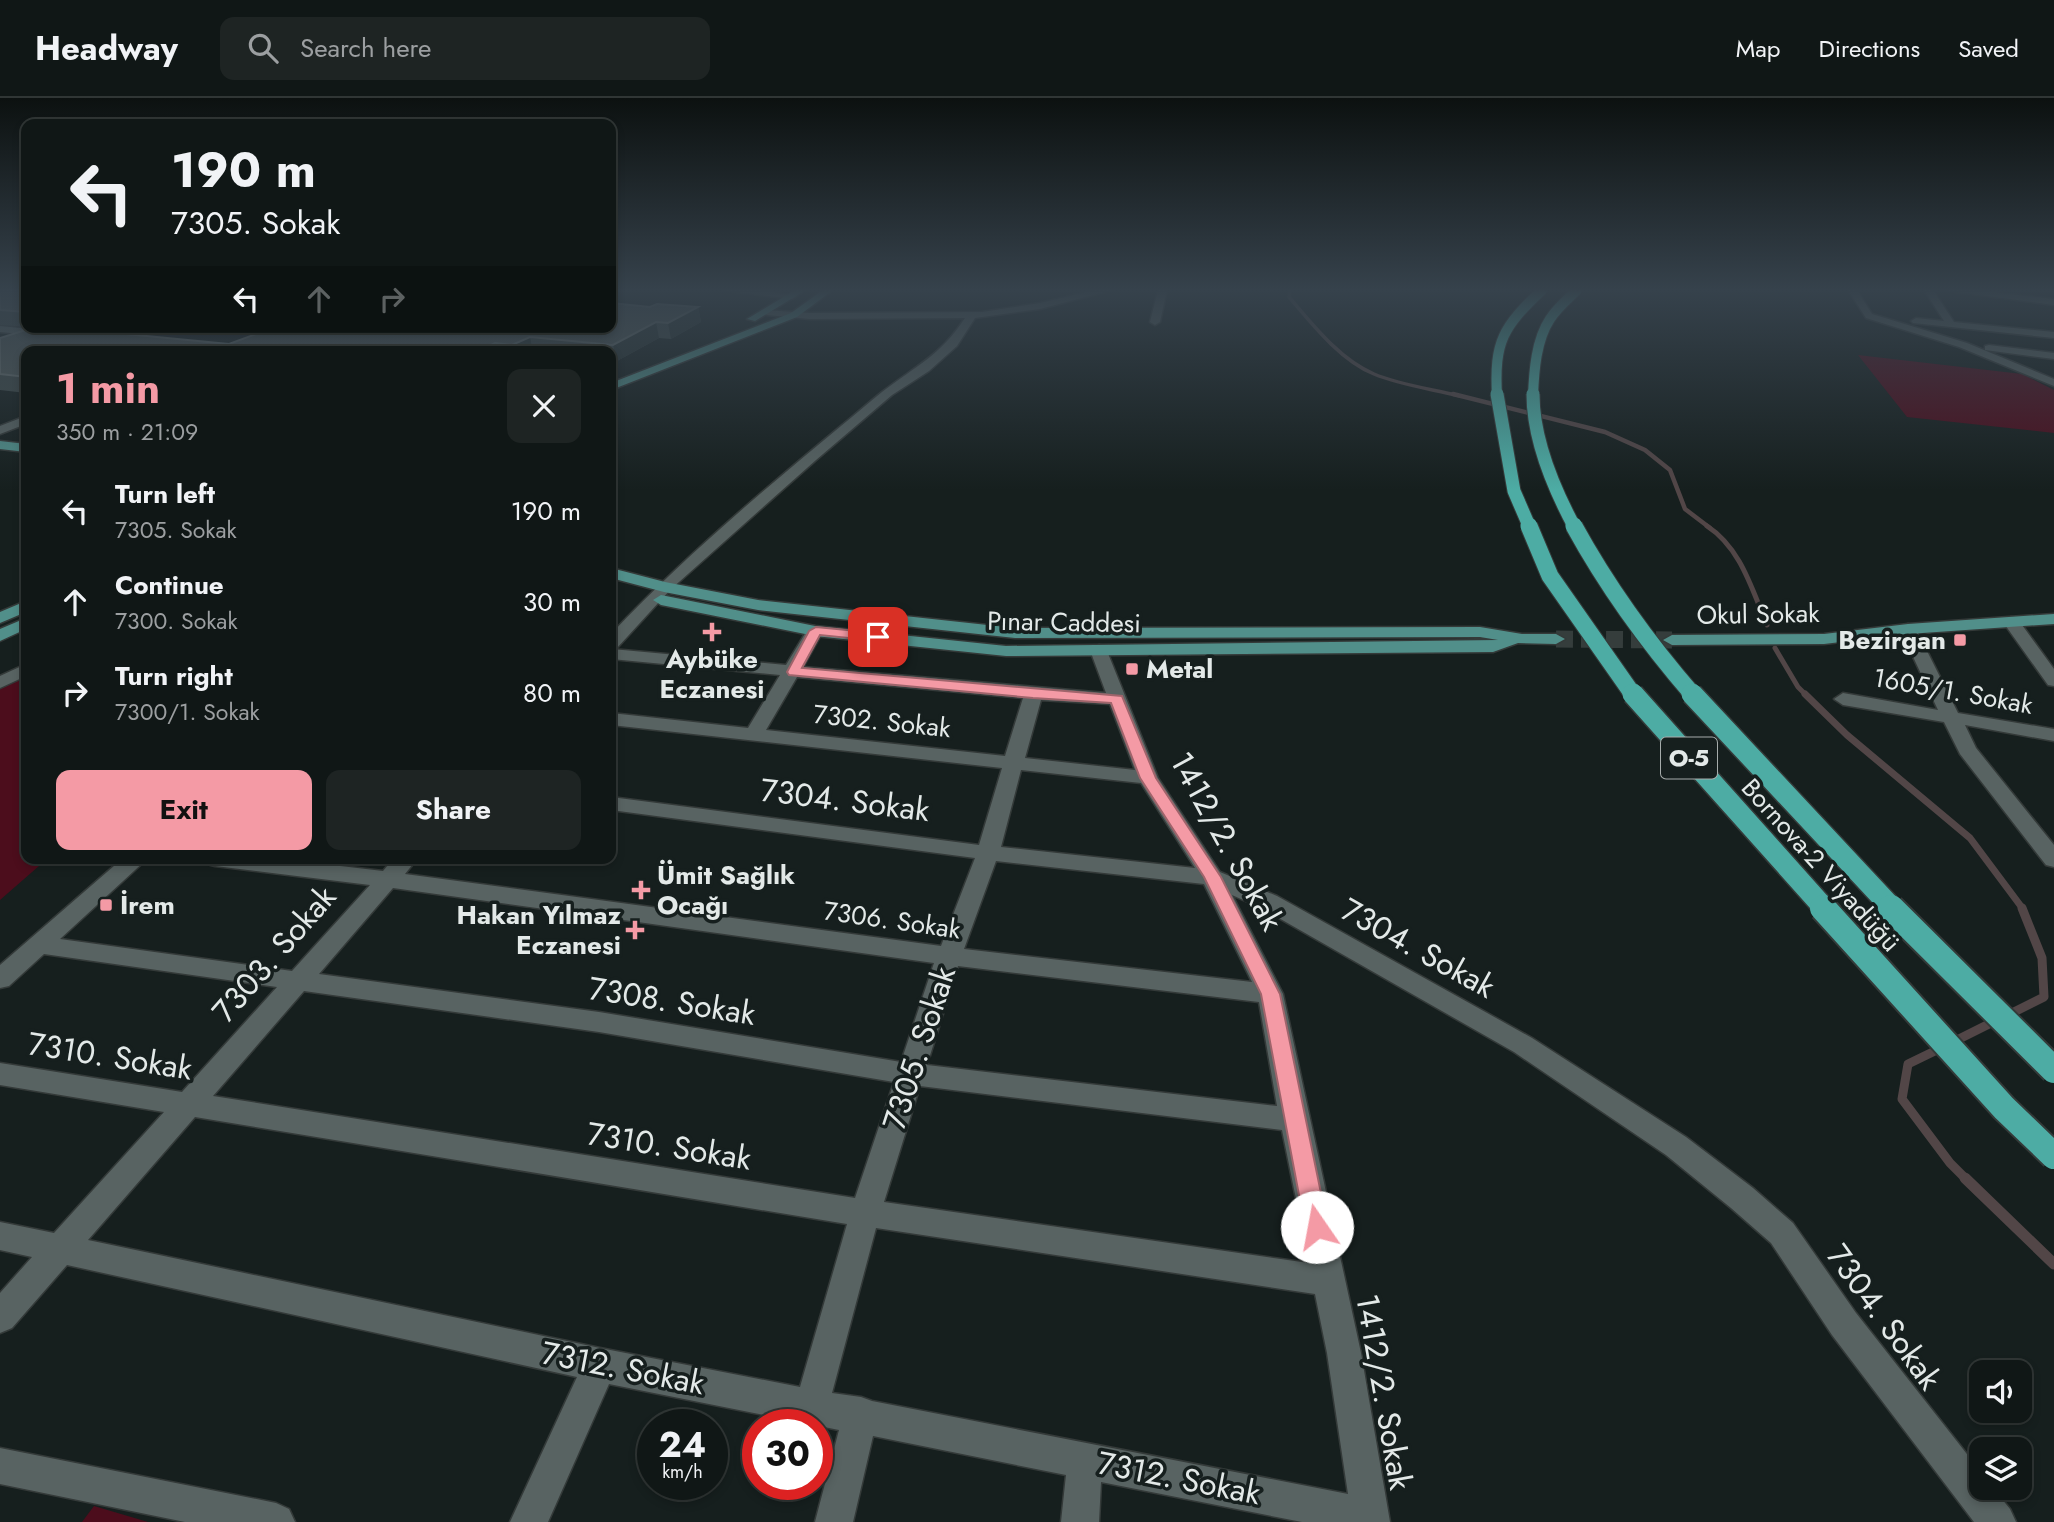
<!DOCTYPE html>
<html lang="en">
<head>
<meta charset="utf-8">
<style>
	:root { --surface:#101716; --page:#1e2423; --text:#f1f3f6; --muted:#9c9fa1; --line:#303635; --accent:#f49aa5 }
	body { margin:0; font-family:Jost,sans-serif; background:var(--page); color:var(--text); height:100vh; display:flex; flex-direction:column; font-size:26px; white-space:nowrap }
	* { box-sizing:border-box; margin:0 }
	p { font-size:23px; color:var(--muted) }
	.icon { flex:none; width:38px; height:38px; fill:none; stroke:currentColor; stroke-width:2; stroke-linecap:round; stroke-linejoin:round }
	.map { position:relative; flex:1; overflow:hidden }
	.sheet { position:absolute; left:21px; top:248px; width:595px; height:518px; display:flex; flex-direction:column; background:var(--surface); border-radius:14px; box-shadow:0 4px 10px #0003,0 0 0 2px var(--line) }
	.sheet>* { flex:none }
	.hud { position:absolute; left:21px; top:21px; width:595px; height:214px; border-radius:14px; box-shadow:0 4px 10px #0003,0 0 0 2px var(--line); background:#101716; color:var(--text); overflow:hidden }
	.controls { position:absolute; left:1969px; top:1262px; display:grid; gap:14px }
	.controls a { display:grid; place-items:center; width:63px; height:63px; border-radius:14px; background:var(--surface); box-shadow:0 4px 10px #0003,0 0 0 2px var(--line); font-size:35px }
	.speed { position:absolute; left:637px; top:1311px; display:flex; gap:14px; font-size:35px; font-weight:700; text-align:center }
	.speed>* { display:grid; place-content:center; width:91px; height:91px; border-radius:50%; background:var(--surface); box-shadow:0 4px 10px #0003,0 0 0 2px var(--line); line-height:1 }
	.speed small { font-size:18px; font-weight:400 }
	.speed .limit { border:10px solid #d22; background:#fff; color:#111 }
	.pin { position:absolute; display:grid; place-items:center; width:60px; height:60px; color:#fff; margin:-30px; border-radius:14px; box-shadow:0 4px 10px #0006 }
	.me { position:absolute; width:77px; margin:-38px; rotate:348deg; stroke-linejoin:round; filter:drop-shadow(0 0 5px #0008) }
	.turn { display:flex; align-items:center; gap:24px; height:147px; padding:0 35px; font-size:32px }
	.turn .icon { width:91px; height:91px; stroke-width:2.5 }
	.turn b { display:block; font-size:49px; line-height:60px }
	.lanes { display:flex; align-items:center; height:66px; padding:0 35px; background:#0003; justify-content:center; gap:35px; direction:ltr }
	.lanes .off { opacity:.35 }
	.round { display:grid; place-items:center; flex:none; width:74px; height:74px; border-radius:14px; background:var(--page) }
	.overview { display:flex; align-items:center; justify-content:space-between; height:119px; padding:0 35px }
	h1 { font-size:42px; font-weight:700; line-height:52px; color:var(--accent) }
	.cta { display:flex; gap:14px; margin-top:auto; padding:14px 35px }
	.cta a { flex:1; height:80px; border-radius:14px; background:var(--accent); color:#111; font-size:28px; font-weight:700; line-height:80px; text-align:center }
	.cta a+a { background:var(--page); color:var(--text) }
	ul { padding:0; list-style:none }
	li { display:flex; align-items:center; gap:21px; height:91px; padding:0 35px }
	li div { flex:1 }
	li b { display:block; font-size:26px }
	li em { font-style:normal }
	header { display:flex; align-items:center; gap:42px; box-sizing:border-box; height:98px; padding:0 35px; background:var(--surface); border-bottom:2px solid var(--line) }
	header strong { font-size:33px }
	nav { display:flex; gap:38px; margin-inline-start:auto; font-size:24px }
	.search { width:490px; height:63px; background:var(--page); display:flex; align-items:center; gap:18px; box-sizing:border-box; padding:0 24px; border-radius:14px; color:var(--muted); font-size:26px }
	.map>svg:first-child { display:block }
	.green { fill:#4c0d1c }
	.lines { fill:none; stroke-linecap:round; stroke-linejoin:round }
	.stream-far5 { stroke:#524647; stroke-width:3.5 }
	.stream-far4 { stroke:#524647; stroke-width:4.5 }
	.stream-far3 { stroke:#524647; stroke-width:5 }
	.stream-far2 { stroke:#524647; stroke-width:7 }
	.stream-far1 { stroke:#524647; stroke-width:9 }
	.stream { stroke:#524647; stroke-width:11 }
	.major-tunnel { stroke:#353d3c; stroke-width:17; stroke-dasharray:17 8; stroke-linecap:butt }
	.minor-casing { stroke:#343a39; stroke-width:3 }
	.major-casing { stroke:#343a39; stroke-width:3 }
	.minor { fill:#586362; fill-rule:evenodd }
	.major { fill:#518f8a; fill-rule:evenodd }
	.highway-bridge-far4-casing { stroke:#343a39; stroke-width:12; stroke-linecap:butt }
	.highway-bridge-far3-casing { stroke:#343a39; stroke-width:15; stroke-linecap:butt }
	.highway-bridge-far2-casing { stroke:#343a39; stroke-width:19; stroke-linecap:butt }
	.highway-bridge-far1-casing { stroke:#343a39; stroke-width:24; stroke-linecap:butt }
	.highway-bridge-casing { stroke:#343a39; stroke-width:30; stroke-linecap:butt }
	.highway-bridge-far4 { stroke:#4daca4; stroke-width:10 }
	.highway-bridge-far3 { stroke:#4daca4; stroke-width:13 }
	.highway-bridge-far2 { stroke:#4daca4; stroke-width:17 }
	.highway-bridge-far1 { stroke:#4daca4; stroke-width:21 }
	.highway-bridge { stroke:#4daca4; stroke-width:26 }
	.wall { fill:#3f4a49 }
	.shaded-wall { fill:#273231 }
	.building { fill:#515b5a; stroke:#687170; stroke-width:2 }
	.route { fill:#f49aa5; stroke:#9f646b; stroke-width:2 }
	.poi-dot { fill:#f49aa5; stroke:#161f1e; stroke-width:2.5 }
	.labels { text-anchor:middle; stroke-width:7; stroke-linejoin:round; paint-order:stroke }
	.shield { fill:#161f1e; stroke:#a6acab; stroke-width:2 }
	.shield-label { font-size:24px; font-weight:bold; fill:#e3e9e8 }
	.street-label { font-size:26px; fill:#e3e9e8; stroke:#161f1e }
	.poi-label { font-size:26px; font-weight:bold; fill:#e3e9e8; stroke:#161f1e; text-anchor:start }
	.near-street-label { font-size:32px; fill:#e3e9e8; stroke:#161f1e }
</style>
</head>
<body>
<header>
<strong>Headway</strong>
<div class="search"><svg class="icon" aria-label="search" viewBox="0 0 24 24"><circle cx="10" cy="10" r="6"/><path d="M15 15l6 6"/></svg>Search here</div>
<nav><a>Map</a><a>Directions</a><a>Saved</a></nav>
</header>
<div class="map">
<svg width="2054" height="1424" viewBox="0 0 2054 1424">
	<rect width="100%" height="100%" fill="#161f1e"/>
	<path class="green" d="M1858,257L2022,276L2054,292V335L1907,319Z
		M26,576V761H47L0,802V590Z
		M94,1408L148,1424H82Z"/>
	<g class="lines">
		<path class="stream-far5" d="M1290,192L1289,199C1312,226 1340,262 1374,276C1400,287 1432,291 1460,298"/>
		<path class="stream-far4" d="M1453,296L1605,334L1645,352L1670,372L1685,411L1710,430"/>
		<path class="stream-far3" d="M1707,428C1741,450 1752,492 1767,527
			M1775,550L1798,589L1807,598"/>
		<path class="stream-far2" d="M1805,596L1847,637L1970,740L2023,811"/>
		<path class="stream-far1" d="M2008,917L2044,899L2042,860L2022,810
			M1951,945L1997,922
			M1941,950L1908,966L1902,1001L1950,1065L1967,1082"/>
		<path class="stream" d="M1965,1080L2054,1166"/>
		<path class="major-tunnel" d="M1556,541L1672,542"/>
		<defs>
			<path id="minor" d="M722,192H759L797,198L792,201Z
				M1095,192H1112L1040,211L975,220L957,248L929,273L892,297L816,362L670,492L617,550L612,551L786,567L809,529L815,528L823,533L803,569L1106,595L1090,552L1099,547L1105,548L1158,680L1220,774L1277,798L1532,940L1686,1039L1753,1090L1793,1125L1856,1215L1981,1374V1390H1993L2010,1411L2016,1424H1974L1832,1237L1771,1145L1731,1110L1666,1057L1514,954L1261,810L1232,797L1283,896L1361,1255L1390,1424H1302L1101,1384L1099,1424H1061L1066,1377L873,1338L853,1424H815L839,1332L609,1286L548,1424H510L577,1279L67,1167L12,1230L0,1235V1195L32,1159L0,1152V1124L54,1135L164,1014L0,987V965L182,994L277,889L44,856L9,888L0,890V867L122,761H147L60,841L292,873L370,787L215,768L207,766L204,761H281L383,773L393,761H417L405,776L941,848L975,760L611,712V699L979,747L1002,670L611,627V615L748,630L780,577L611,561V536C682,461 761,394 841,328C855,317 868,305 882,294C917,267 940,258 965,220L810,221L767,217L762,214L764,212L810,215L982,214L1040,205ZM797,579L1023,600L1005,658L766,632ZM1041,602L1110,606L1135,672L1025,660ZM1021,672L1141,685L1195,770L1001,749ZM996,763L1204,786L1252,884L964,851ZM393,790L934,865L901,964L599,914L319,876ZM958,868L1259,904L1277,1008L927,967ZM304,893L599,934L894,984L855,1100L213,998ZM920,988L1282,1032L1309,1165L884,1104ZM195,1019L847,1126L800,1289L600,1250L88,1142ZM876,1130L1315,1196L1327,1255L1348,1396L872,1303L861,1299L832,1295Z
				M1158,192H1167L1160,224L1155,227L1150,224Z
				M1848,192H1857L1872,216L1967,245L2054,281V288L1959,249L1866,220Z
				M1924,192H1933L1954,224L2054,234V240L1913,225L1911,223L1916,220L1944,223Z
				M1942,192H1973L2054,201V207Z
				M0,228L50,233L55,236L50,239L0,234Z
				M1989,247L2054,255V261L1985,252V248Z
				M26,318V326L0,336V328Z
				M2011,519L2017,520L2054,571V588L2048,587L2003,524Z
				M1908,526L1916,531L1958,615L2054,631V643L1965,627L1976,650L2054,747V769L2046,767L1960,656L1944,624L1843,607L1834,601L1843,595L1938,612L1900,531Z
				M26,566V578L0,590V578Z
				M0,1350L276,1405L289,1411L295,1424H185L0,1386Z"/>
			<path id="major" d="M795,192H806L755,223L747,221Z
				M823,192H833L797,219L611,292V285L791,215Z
				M0,343L26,346V354L0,351Z
				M611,470L665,484L758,502L1015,530L1480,529L1522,536H1556L1565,541L1556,546L1518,545L1493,554L1006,558L815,538L661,507L653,502L661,497L815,528L1006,548L1498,542L1480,539L1015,540L758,512L664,494L611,480Z
				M26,503V514L0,525V514Z
				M2054,516V526L1908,536L1824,546L1672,547L1663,542L1672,537L1824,536L1908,526Z
				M26,520V531L0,543V531Z"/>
		</defs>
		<use href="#minor" class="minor-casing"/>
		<use href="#major" class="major-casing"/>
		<use href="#minor" class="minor"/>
		<use href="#major" class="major"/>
		<defs>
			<path id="highway-bridge-far4" d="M1497,298C1494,243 1503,229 1542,192
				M1533,298C1534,273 1536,242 1550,221C1557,210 1568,201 1577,192"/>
			<path id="highway-bridge-far3" d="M1497,296L1514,393L1530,430
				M1533,296C1533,340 1554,391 1575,430"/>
			<path id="highway-bridge-far2" d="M1529,428L1550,478L1634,598
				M1574,428C1608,490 1648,545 1694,598"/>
			<path id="highway-bridge-far1" d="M1633,596L1825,811
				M1692,596L1893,811"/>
			<path id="highway-bridge" d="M1823,810L2004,1010L2054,1058
				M1891,810L2054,972"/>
		</defs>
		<use href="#highway-bridge-far4" class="highway-bridge-far4-casing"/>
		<use href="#highway-bridge-far3" class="highway-bridge-far3-casing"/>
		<use href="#highway-bridge-far2" class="highway-bridge-far2-casing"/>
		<use href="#highway-bridge-far1" class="highway-bridge-far1-casing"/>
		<use href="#highway-bridge" class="highway-bridge-casing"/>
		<use href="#highway-bridge-far4" class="highway-bridge-far4"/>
		<use href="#highway-bridge-far3" class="highway-bridge-far3"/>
		<use href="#highway-bridge-far2" class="highway-bridge-far2"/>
		<use href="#highway-bridge-far1" class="highway-bridge-far1"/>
		<use href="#highway-bridge" class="highway-bridge"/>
	</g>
	<path class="wall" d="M0,192H26V229L0,227Z
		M650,209H698L701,224L671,241L659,240L617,263H611V254H26V295L0,292V240L34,229H32H65L62,230L229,246Z"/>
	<path class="shaded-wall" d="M698,209L701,224L671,241L668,225Z
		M656,224L659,240L617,263L613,247Z
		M530,239L533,254H514L512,247Z
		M495,245L497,254H477Z"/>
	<path class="building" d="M0,192H26V214L0,212Z
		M611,205L650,209L657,206L698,209L668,225L656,224L613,247L530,239L512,247L495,245L477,254H26V279L0,276V240L35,229H54L229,246L275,229H611Z"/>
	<linearGradient id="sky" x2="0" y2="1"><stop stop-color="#0c1110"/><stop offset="0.49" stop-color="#36424c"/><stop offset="1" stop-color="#36424c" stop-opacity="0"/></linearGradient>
	<rect width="2054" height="392" fill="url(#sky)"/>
	<path class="route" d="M816,529L878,535L884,539L878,543L820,537L802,570L1122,598L1156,680L1221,779L1280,896L1328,1129L1325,1137L1317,1140L1309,1137L1305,1129L1261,896L1204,779L1140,680L1111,605L1033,600L789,577L787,574L809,533Z"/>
	<g class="poi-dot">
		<path d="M708.5 523.5h7v7h7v7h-7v7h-7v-7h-7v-7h7z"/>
		<rect x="1953" y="535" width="14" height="14" rx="3.5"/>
		<rect x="1125" y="564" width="14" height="14" rx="3.5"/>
		<path d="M637.5 781.5h7v7h7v7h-7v7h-7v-7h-7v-7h7z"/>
		<rect x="99" y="800" width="14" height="14" rx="3.5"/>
		<path d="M631.5 821.5h7v7h7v7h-7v7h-7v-7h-7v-7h7z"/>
	</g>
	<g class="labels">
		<rect class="shield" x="1661" y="639.5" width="56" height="41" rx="5"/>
		<g class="shield-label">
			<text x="1689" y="668">O-5</text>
		</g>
		<g class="street-label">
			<text transform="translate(1758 516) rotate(-1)" y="9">Okul Sokak</text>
			<text transform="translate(1064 524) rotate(1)" y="9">Pınar Caddesi</text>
			<text transform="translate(1953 593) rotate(10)" y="9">1605/1. Sokak</text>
			<text transform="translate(882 623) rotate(6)" y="9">7302. Sokak</text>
			<text transform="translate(1821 767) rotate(48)" y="9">Bornova-2 Viyadüğü</text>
			<text transform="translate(892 822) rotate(8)" y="9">7306. Sokak</text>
		</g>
		<g class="poi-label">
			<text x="1946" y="551" text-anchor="end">Bezirgan</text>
			<text x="712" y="570" text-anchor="middle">Aybüke<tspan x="712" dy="30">Eczanesi</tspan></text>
			<text x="1146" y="580">Metal</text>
			<text x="657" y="786">Ümit Sağlık<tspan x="657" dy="30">Ocağı</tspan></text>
			<text x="120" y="816">İrem</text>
			<text x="621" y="826" text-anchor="end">Hakan Yılmaz<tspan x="621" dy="30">Eczanesi</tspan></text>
		</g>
		<g class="near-street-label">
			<text transform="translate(845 702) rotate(7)" y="11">7304. Sokak</text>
			<text transform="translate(1227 743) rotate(61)" y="11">1412/2. Sokak</text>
			<text transform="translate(1418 850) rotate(29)" y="11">7304. Sokak</text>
			<text transform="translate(274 856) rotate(-49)" y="11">7303. Sokak</text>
			<text transform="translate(672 903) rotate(9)" y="11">7308. Sokak</text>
			<text transform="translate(919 950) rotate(-72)" y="11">7305. Sokak</text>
			<text transform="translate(110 958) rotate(9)" y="11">7310. Sokak</text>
			<text transform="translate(669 1048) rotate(9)" y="11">7310. Sokak</text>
			<text transform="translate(1884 1219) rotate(54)" y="11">7304. Sokak</text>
			<text transform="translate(623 1270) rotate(11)" y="11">7312. Sokak</text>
			<text transform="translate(1384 1294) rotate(80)" y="11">1412/2. Sokak</text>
			<text transform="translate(1179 1380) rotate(11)" y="11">7312. Sokak</text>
		</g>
	</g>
</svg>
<div class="controls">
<a><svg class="icon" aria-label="sound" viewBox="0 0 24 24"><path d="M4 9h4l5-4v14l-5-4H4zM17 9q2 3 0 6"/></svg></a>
<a><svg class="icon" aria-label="layers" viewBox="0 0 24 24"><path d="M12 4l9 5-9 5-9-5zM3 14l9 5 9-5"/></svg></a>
</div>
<div class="speed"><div>24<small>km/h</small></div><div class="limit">30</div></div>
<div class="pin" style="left:878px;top:539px;background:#d93025"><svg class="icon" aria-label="arrive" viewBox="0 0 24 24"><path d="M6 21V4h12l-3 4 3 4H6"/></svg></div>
<svg class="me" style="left:1317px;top:1129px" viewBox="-20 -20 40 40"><circle r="19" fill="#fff"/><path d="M0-13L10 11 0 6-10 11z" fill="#f49aa5"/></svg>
<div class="hud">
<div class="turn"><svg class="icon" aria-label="left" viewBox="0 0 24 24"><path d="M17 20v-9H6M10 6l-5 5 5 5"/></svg><div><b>190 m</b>7305. Sokak</div></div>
<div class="lanes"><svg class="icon" aria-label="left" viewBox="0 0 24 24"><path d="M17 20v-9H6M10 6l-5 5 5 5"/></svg><svg class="icon off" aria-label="ahead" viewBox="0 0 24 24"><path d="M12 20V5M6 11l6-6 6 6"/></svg><svg class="icon off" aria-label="right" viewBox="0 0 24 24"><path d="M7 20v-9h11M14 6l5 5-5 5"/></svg></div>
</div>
<section class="sheet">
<div class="overview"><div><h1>1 min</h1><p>350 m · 21:09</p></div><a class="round"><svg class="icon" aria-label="close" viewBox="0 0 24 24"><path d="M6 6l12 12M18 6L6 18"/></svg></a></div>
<ul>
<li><svg class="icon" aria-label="left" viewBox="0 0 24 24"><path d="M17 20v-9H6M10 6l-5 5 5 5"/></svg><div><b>Turn left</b><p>7305. Sokak</p></div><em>190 m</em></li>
<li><svg class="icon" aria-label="ahead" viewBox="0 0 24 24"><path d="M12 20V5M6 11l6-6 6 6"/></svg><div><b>Continue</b><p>7300. Sokak</p></div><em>30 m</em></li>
<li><svg class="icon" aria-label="right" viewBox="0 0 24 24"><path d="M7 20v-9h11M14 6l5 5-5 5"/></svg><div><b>Turn right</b><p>7300/1. Sokak</p></div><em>80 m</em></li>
</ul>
<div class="cta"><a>Exit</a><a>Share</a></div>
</section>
</div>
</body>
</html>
